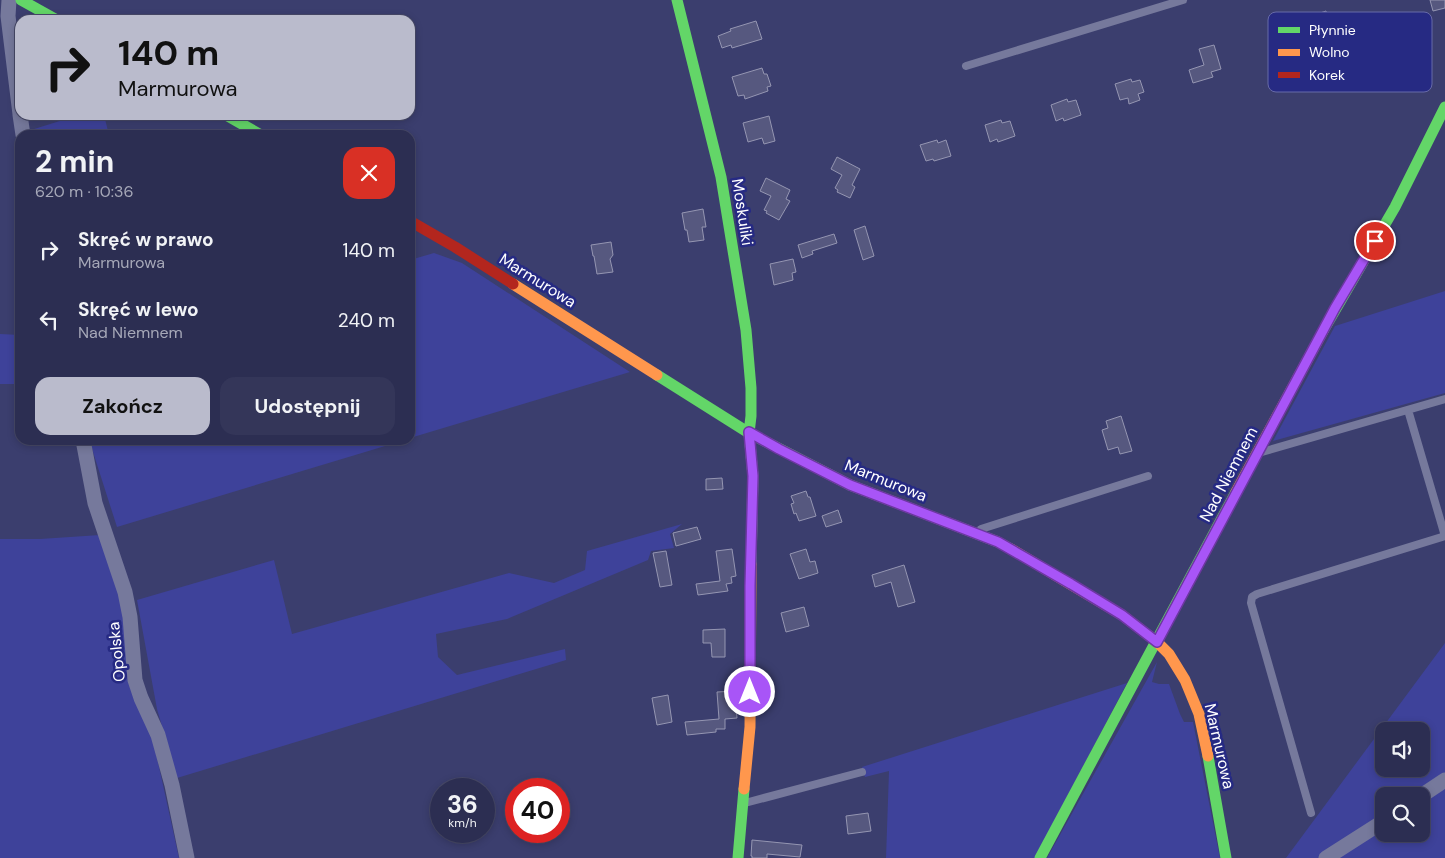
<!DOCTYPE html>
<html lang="pl">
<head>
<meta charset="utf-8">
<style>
	:root { --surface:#2c2e52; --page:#343659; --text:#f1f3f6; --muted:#a6a8b8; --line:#484a69; --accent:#babbcc }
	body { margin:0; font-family:"DM Sans",sans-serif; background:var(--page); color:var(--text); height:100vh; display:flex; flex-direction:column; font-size:19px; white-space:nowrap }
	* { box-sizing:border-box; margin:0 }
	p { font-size:16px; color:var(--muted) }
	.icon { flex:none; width:28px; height:28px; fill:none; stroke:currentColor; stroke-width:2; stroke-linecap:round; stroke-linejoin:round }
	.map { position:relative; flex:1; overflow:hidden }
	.side { position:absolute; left:15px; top:130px; width:400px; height:315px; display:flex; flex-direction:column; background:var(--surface); border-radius:15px; box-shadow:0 2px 8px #0003,0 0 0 1px var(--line) }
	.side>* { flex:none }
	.top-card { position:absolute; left:15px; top:15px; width:400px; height:105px; border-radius:15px; box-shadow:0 2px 8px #0003,0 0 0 1px var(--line); background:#babbcc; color:#111; overflow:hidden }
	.tools { position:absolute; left:1375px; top:722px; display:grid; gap:10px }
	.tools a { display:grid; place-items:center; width:55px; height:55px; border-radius:10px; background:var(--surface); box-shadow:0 2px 8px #0003,0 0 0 1px var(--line); font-size:25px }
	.speed { position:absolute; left:430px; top:778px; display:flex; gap:10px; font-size:25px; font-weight:700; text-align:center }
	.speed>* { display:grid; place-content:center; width:65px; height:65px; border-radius:50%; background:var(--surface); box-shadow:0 2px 8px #0003,0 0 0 1px var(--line); line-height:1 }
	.speed small { font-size:12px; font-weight:400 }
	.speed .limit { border:8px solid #d22; background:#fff; color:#111 }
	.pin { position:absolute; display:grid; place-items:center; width:42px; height:42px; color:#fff; margin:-21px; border:2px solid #fff; border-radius:50%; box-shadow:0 1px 5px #0007 }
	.me { position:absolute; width:55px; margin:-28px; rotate:0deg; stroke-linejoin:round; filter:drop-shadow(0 0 4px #0008) }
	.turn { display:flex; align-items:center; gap:18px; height:105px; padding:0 20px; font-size:22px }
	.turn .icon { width:65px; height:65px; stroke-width:2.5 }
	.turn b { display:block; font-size:35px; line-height:42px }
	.round { display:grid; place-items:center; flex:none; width:52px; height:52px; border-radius:15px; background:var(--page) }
	.summary { display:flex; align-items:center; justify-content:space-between; height:85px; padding:0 20px }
	h1 { font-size:30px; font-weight:700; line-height:38px }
	.button { display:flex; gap:10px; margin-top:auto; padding:10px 20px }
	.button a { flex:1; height:58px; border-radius:15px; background:var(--accent); color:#111; font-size:20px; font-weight:700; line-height:58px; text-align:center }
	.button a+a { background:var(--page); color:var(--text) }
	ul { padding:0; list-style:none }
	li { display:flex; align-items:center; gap:15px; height:70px; padding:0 20px }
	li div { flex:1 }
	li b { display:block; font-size:19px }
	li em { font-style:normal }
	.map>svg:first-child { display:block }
	.green { fill:#3e429a; fill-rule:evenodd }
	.building { fill:#56587f; stroke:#9596b2 }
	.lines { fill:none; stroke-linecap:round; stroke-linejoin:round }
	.lane { stroke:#76799c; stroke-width:8 }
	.street { stroke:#76799c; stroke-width:15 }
	.fast { stroke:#63d668; stroke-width:11 }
	.slow { stroke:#ff974d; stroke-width:11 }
	.jam { stroke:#b3261e; stroke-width:11 }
	.route-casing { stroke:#6d37a1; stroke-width:12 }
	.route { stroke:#a855f7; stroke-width:9 }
	.labels { text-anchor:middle; stroke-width:5; stroke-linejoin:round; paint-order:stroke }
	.street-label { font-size:16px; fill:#fff; stroke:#262a83 }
	.key { fill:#262a83; stroke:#676aa8; stroke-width:1 }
	.key-label { font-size:14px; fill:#fff }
</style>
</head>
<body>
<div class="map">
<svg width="1445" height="858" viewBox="0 0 1445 858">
	<rect width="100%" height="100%" fill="#3b3e6e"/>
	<path class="green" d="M79,115H104L109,135H32L31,130Z
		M434,253L462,263L630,372L410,438V260Z
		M1445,291V393L1273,441L1335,326Z
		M0,334L20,335V384H0Z
		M90,440H405L117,527L93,452Z
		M682,524L670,534L674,548L651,551L648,560L507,619L436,634L438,657L457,675L565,649L566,660L177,778L157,709L137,600L274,560L292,634L509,573L554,583L585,570L587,551Z
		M100,535L118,592L154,744L179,858H0V539H40Z
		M1445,643V858H1286ZM1384,731H1421V769H1384ZM1384,796H1421V834H1384Z
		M1157,662L1152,682L1159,684H1169L1180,714L1184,722H1193L1220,858H1047Z
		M1127,683L1035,858H886L889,771L865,777L862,767Z"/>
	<path class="building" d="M1430,0H1445V8L1433,11Z
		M1326,11L1333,36L1323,39L1324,43L1304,49L1301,36L1315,32L1311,16Z
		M756,21L762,39L732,48L731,45L722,48L718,36L731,31L730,29Z
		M1214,45L1221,69L1211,72L1213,77L1193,83L1189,70L1204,65L1199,49Z
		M762,68L764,74H767L771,86L767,87L768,91L745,99L744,95L738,96L732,77Z
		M1131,79L1132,82L1140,80L1144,92L1138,94L1140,100L1129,104L1128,98L1120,100L1115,84Z
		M1067,99L1068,102L1076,100L1081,115L1064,121L1063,118L1056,121L1051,105Z
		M769,116L775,141L764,144L762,138L748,142L743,123Z
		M1001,120L1002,123L1010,121L1015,136L998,142L997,139L990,142L985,125Z
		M937,140L938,143L946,140L951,156L934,161L933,159L926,161L920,145Z
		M837,157L860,169L852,185L855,187L850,198L837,192L838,190L835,188L842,175L831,169Z
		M766,178L790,190L786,199L790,201L779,220L766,213L767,211L764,210L771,196L760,191Z
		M703,209L706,227H702L704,240L689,242L687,230H685L682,213Z
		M865,226L874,256L863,260L854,230Z
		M834,234L837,243L812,251L813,254L802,258L798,245Z
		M611,242L613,255L610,259L613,272L597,274L594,256H593L591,245Z
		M793,259L796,272L792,273L793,280L774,285L770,264Z
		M1121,416L1132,451L1120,454L1118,447L1108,450L1102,430L1108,428L1106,421Z
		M722,478L723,489L706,490V479Z
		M806,491L808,497H810L816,516L799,521L796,513L794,514L791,504L794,503L791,496Z
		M838,510L842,522L826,527L822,516Z
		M697,527L701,539L676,546L673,533Z
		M732,549L736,576L731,577L732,583L726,584L728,591L698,595L696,584L720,581L716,551Z
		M806,549L810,562L815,561L818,573L799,579L790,554Z
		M666,551L672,585L660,587L653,553Z
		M904,565L915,602L898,607L891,582L875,587L872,575Z
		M804,607L809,626L786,632L781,613Z
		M725,629V657H712L711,643H703V630Z
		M735,691L737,718L725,719V729H716V732L687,735L685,722L719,719L717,692Z
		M668,695L672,722L657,725L652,698Z
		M868,813L871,831L848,834L846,816Z
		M752,840L802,845L800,857L767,854V858H752V856H751Z"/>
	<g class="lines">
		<path class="lane" d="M966,66L1183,0
			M1408,410L1445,536
			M1262,452L1445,399
			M981,529L1148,476
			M745,803L862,772
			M1311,813L1251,603L1252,597L1257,594L1445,536"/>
		<path class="street" d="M9,0L8,16L20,114
			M20,115L23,135
			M83,440L95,503L125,592L130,617L135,680L141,698L158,735L172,785L187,858
			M1421,796L1445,780
			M1326,858L1384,821"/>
		<path class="fast" d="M21,0L57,20
			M677,0L721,177L746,330L751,388V416L749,433L753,476L751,564
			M226,115L261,135
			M1323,331L1395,207L1445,107
			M657,375L749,433L850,485L998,542L1011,549
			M1208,756L1226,858
			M738,858L744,789
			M1040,858L1236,492"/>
		<path class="slow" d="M513,284L657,375
			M1236,492L1323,331
			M1011,549L1122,615L1157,642L1169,654L1185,680L1199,714L1208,756
			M744,789L750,727L751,564"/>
		<path class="jam" d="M410,221L455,247L513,284"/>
	</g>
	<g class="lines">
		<defs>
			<path id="route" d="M750,692V586L753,476L749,432L779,449L850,485L998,542L1071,584L1122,615L1157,642L1335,308L1375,241"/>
		</defs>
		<use href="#route" class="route-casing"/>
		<use href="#route" class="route"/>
	</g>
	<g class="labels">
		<g class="street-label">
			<text transform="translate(743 212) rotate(81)" y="6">Moskuliki</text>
			<text transform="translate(538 280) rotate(32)" y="6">Marmurowa</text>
			<text transform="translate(1228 474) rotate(-62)" y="6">Nad Niemnem</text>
			<text transform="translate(886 480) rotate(22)" y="6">Marmurowa</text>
			<text transform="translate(116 652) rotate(-96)" y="6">Opolska</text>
			<text transform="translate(1220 746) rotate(77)" y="6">Marmurowa</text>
		</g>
	</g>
	<rect x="1268" y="12" width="164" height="80" rx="8" class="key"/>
	<rect x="1278" y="27" width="22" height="6" fill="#63d668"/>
	<rect x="1278" y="49" width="22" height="7" fill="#ff974d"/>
	<rect x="1278" y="72" width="22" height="6" fill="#b3261e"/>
	<g class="key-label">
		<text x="1309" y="35">Płynnie</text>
		<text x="1309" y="57">Wolno</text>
		<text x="1309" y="80">Korek</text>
	</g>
</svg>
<div class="tools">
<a><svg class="icon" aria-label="sound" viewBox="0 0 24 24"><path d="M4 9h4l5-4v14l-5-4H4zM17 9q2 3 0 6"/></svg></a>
<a><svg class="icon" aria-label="search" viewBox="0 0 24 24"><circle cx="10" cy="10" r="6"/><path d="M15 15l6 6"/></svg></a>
</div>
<div class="speed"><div>36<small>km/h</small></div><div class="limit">40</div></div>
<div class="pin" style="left:1375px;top:241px;background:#d93025"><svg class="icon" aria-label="arrive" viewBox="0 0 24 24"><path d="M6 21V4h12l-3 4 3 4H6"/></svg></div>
<svg class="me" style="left:750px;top:692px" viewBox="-20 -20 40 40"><circle r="17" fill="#a855f7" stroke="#fff" stroke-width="3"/><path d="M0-11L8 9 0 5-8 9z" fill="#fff"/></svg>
<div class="top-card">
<div class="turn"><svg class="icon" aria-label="right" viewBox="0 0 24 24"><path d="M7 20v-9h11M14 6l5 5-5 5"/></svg><div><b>140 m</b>Marmurowa</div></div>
</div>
<section class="side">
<div class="summary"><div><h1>2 min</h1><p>620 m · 10:36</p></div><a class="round" style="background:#d93025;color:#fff"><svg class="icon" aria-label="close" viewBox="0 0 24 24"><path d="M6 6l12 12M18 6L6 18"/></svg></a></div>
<ul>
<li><svg class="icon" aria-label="right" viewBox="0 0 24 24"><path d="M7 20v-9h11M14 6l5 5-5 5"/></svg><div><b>Skręć w prawo</b><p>Marmurowa</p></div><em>140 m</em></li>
<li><svg class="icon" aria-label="left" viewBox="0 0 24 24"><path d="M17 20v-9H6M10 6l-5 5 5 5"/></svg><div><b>Skręć w lewo</b><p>Nad Niemnem</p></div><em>240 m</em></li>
</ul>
<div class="button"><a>Zakończ</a><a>Udostępnij</a></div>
</section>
</div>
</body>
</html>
